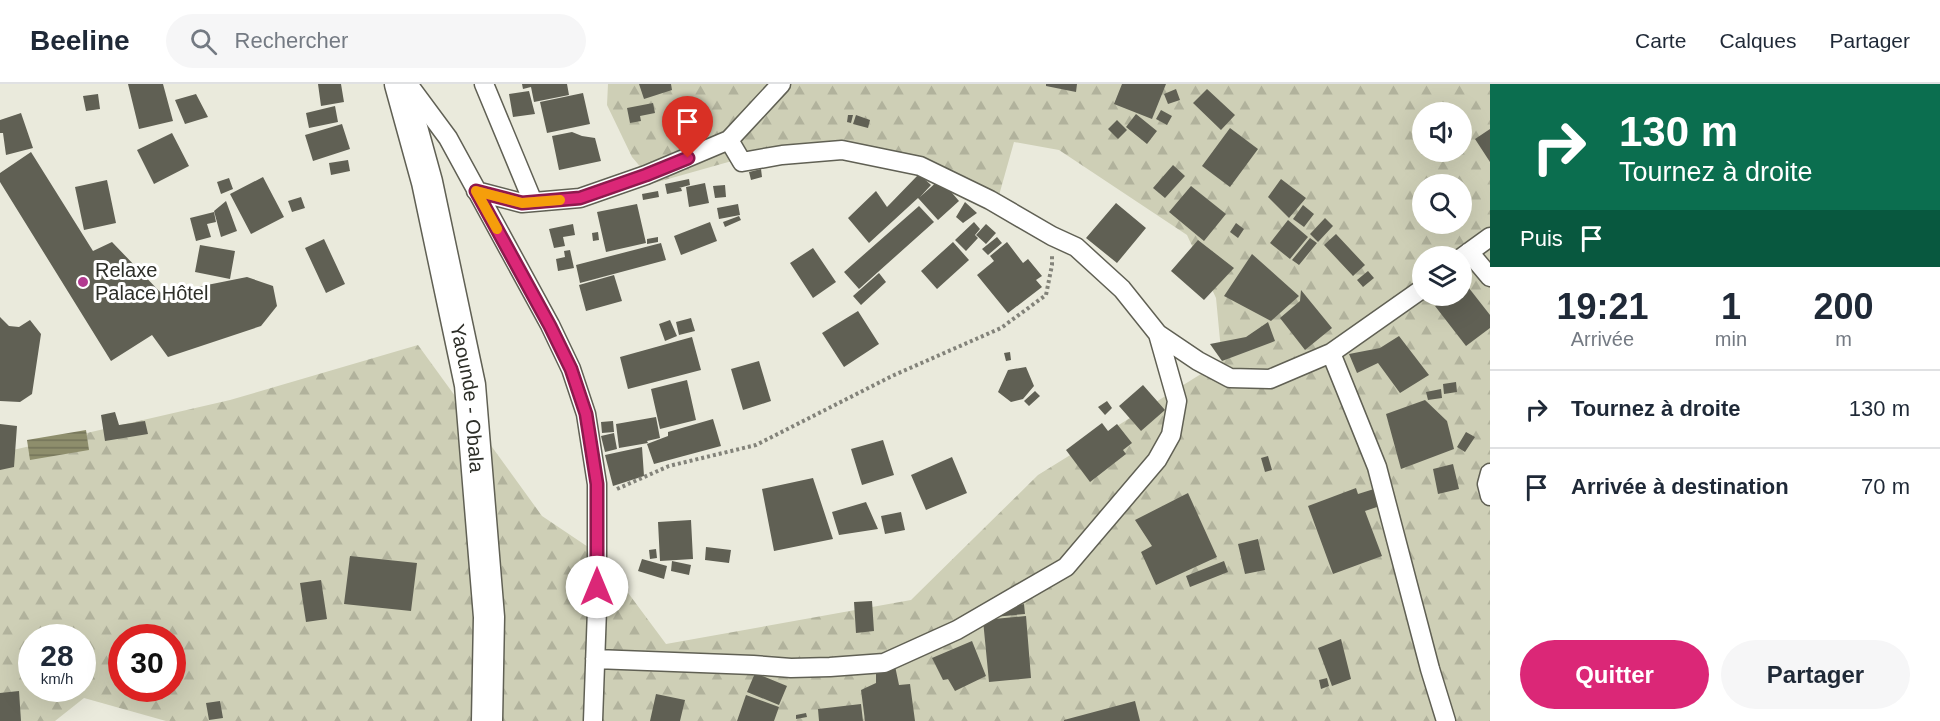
<!DOCTYPE html>
<html lang="fr">
<head>
<meta charset="utf-8">
<style>
	:root { --surface:#fff; --page:#f6f6f7; --text:#1f2937; --muted:#747a83; --line:#e0e1e3; --accent:#db2777 }
	body { margin:0; font-family:Arial,sans-serif; background:var(--page); color:var(--text); height:100vh; display:flex; flex-direction:column; font-size:22px; white-space:nowrap }
	* { box-sizing:border-box; margin:0 }
	p { font-size:20px; color:var(--muted) }
	.icon { flex:none; width:33px; height:33px; fill:none; stroke:currentColor; stroke-width:2; stroke-linecap:round; stroke-linejoin:round }
	.map { position:relative; flex:1; overflow:hidden }
	.details { display:flex; flex-direction:column; background:var(--surface); width:450px }
	.details>* { flex:none }
	.hud { background:#0b6e4f; color:#fff; overflow:hidden }
	.buttons { position:absolute; left:1412px; top:18px; display:grid; gap:12px }
	.buttons a { display:grid; place-items:center; width:60px; height:60px; border-radius:50%; background:var(--surface); box-shadow:0 6px 24px #0002; font-size:30px }
	.speed { position:absolute; left:18px; top:540px; display:flex; gap:12px; font-size:30px; font-weight:700; text-align:center }
	.speed>* { display:grid; place-content:center; width:78px; height:78px; border-radius:50%; background:var(--surface); box-shadow:0 6px 24px #0002; line-height:1 }
	.speed small { font-size:15px; font-weight:400 }
	.speed .limit { border:9px solid #d22; background:#fff; color:#111 }
	.pin { position:absolute; display:grid; place-items:center; width:51px; height:51px; color:#fff; margin:-62px -26px; border-radius:50% 50% 50% 0; rotate:-45deg; box-shadow:0 0 6px #0007 }
	.pin .icon { rotate:45deg }
	.me { position:absolute; width:66px; margin:-33px; rotate:0deg; stroke-linejoin:round; filter:drop-shadow(0 0 4px #0008) }
	.turn { display:flex; align-items:center; gap:21px; height:126px; padding:0 30px; font-size:27px }
	.turn .icon { width:78px; height:78px; stroke-width:2.5 }
	.turn b { display:block; font-size:42px; line-height:51px }
	.then { display:flex; align-items:center; height:57px; padding:0 30px; background:#0003; gap:12px; font-size:22px }
	.eta { display:flex; justify-content:space-evenly; align-items:center; height:102px; text-align:center }
	.eta b { font-size:36px; font-weight:700; line-height:42px }
	.button { display:flex; gap:12px; margin-top:auto; padding:12px 30px }
	.button a { flex:1; height:69px; border-radius:36px; background:var(--accent); color:#fff; font-size:24px; font-weight:700; line-height:69px; text-align:center }
	.button a+a { background:var(--page); color:var(--text) }
	ul { padding:0; list-style:none }
	li { display:flex; align-items:center; gap:18px; height:78px; padding:0 30px; border-top:2px solid var(--line) }
	li div { flex:1 }
	li b { display:block; font-size:22px }
	li em { font-style:normal }
	header { display:flex; align-items:center; gap:36px; box-sizing:border-box; height:84px; padding:0 30px; background:var(--surface); border-bottom:2px solid var(--line) }
	header strong { font-size:28px }
	nav { display:flex; gap:33px; margin-inline-start:auto; font-size:21px }
	.search { width:420px; height:54px; background:var(--page); display:flex; align-items:center; gap:15px; box-sizing:border-box; padding:0 21px; border-radius:33px; color:var(--muted); font-size:22px }
	main { display:flex; flex:1; min-height:0 }
	.map>svg:first-child { display:block }
	.forest { fill:url(#forest-firs); fill-rule:evenodd }
	.water { fill:url(#water-rules) }
	.building { fill:#606054 }
	.lines { fill:none; stroke-linecap:round; stroke-linejoin:round }
	.minor-casing { stroke:#606054; stroke-width:21 }
	.trunk-casing { stroke:#606054; stroke-width:33 }
	.path { stroke:#83837a; stroke-width:4; stroke-dasharray:3 3; stroke-linecap:butt }
	.minor { stroke:#fff; stroke-width:18 }
	.trunk { stroke:#fff; stroke-width:30 }
	.route-casing { stroke:#8e194d; stroke-width:15 }
	.route { stroke:#db2777; stroke-width:10 }
	.slow { stroke:#f59e0b; stroke-width:10 }
	.poi-dot { fill:#b23b90; stroke:#fff; stroke-width:2 }
	.labels { text-anchor:middle; stroke-width:6; stroke-linejoin:round; paint-order:stroke }
	.poi-label { font-size:20px; fill:#2d2e28; stroke:#fff; text-anchor:start }
	.street-label { font-size:20px; fill:#2d2e28; stroke:#fff }
</style>
</head>
<body>
<header>
<strong>Beeline</strong>
<div class="search"><svg class="icon" aria-label="search" viewBox="0 0 24 24"><circle cx="10" cy="10" r="6"/><path d="M15 15l6 6"/></svg>Rechercher</div>
<nav><a>Carte</a><a>Calques</a><a>Partager</a></nav>
</header>
<main>
<div class="map">
<svg width="1490" height="637" viewBox="0 0 1490 637">
	<defs>
		<pattern id="forest-firs" width="22" height="20" patternUnits="userSpaceOnUse" patternTransform="scale(1.5)"><rect width="22" height="20" fill="#cecfb6"/><path d="M5 1l3.5 6h-7zM16 11l3.5 6h-7z" fill="#b1b29c"/></pattern>
		<pattern id="water-rules" width="6" height="5" patternUnits="userSpaceOnUse" patternTransform="scale(1.5)"><rect width="6" height="5" fill="#8e8e6c"/><path d="M0 2.5h6" fill="none" stroke="#747459"/></pattern>
	</defs>
	<rect width="100%" height="100%" fill="#eaeadc"/>
	<path class="forest" d="M608,0H1490V637H166L84,614L55,637H0V369L230,316L418,261L542,432L600,471L666,560L911,516L1038,391L1222,277L1216,214L1187,151L1059,66L1014,58L994,129L925,87L843,67L739,75L654,99L632,73L607,21ZM1422,28H1461V68H1422ZM1422,100H1461V140H1422ZM1422,172H1461V212H1422ZM32,554H82V604H32ZM122,554H172V604H122Z"/>
	<path class="water" d="M86,346L89,366L30,376L27,356Z"/>
	<path class="building" d="M128,0H163L173,37L139,45Z
		M318,0H341L344,18L321,22Z
		M522,0H567L569,11L534,18L531,3L523,5Z
		M639,0H671L672,6L644,15Z
		M1046,0H1077L1076,8L1046,2Z
		M1122,0H1166L1152,35L1114,20Z
		M1176,5L1180,16L1168,20L1164,10Z
		M1207,5L1235,31L1221,46L1193,19Z
		M529,7L535,30L513,33L509,10Z
		M583,9L590,40L547,49L540,18Z
		M98,10L100,25L86,27L83,12Z
		M196,10L208,33L185,40L175,16Z
		M653,19L655,29L640,32L641,37L630,39L627,24Z
		M335,22L338,38L309,44L306,29Z
		M1161,26L1172,32L1167,41L1156,35Z
		M21,29L33,64L6,71L3,49H0V36Z
		M1136,30L1157,47L1147,60L1126,43Z
		M848,31H853L851,39L847,38Z
		M856,31L870,36L868,44L853,40Z
		M1117,36L1127,46L1118,55L1108,45Z
		M342,40L350,65L313,77L305,51Z
		M1230,44L1258,65L1230,103L1202,82Z
		M1490,45V78L1475,55Z
		M572,48L582,52L595,54L601,77L559,86L552,52Z
		M172,49L189,82L154,100L137,66Z
		M31,68L93,167L112,158L162,210L247,193L273,202L277,222L261,242L168,273L152,251L111,277L0,98V89Z
		M348,76L350,87L331,91L329,79Z
		M1173,81L1185,92L1165,114L1153,104Z
		M761,85L762,93L751,96L749,88Z
		M919,90L931,101L920,113L940,95L959,117L938,136L918,114L869,159L848,134L876,107L887,123Z
		M263,93L284,133L251,150L230,110Z
		M229,94L233,105L221,110L217,98Z
		M689,95L690,101L679,104H681L682,107L667,110L665,100Z
		M1281,95L1306,114L1289,134L1268,113Z
		M107,96L116,139L84,146L75,103Z
		M705,99L709,119L689,123L686,103Z
		M725,101L726,113L715,114L713,102Z
		M1191,102L1226,130L1204,157L1169,128Z
		M658,107L659,113L643,116L642,110Z
		M301,113L305,124L292,128L288,117Z
		M226,117L237,147L221,153L214,127Z
		M965,118L977,129L963,139L956,133Z
		M1116,119L1146,144L1117,179L1086,154Z
		M637,120L646,159L606,168L597,128Z
		M738,120L740,131L719,135L717,124Z
		M1303,121L1314,130L1304,143L1293,135Z
		M919,122L934,138L859,205L844,188Z
		M214,128L216,138L207,140L211,153L196,157L190,134Z
		M739,132L741,136L725,143L723,138Z
		M1325,134L1333,142L1318,158L1310,150Z
		M1288,136L1308,153L1290,175L1270,159Z
		M710,138L717,157L681,171L674,152Z
		M974,138L980,145L975,151L978,154L966,167L955,156Z
		M1236,139L1244,145L1238,154L1230,148Z
		M573,140L575,151L563,153L565,162L554,164L549,145Z
		M986,140L996,149L986,160L976,151Z
		M598,148L599,156L593,157L592,149Z
		M1336,150L1365,181L1353,192L1324,161Z
		M658,153V158L647,160V155Z
		M997,153L1002,159L988,171L982,165Z
		M1310,154L1317,159L1299,181L1292,176Z
		M324,155L345,200L326,209L305,164Z
		M1198,156L1234,184L1204,216L1171,187Z
		M953,158L969,176L937,205L921,187Z
		M1007,158L1023,179L1028,175L1042,192L1036,196L1042,203L1008,229L977,191L994,177L990,172Z
		M661,159L666,176L580,199L576,181Z
		M200,161L235,167L230,195L195,188Z
		M813,164L836,198L813,214L790,179Z
		M570,166L574,184L558,187L556,175L565,173L564,167Z
		M1252,170L1299,212L1271,237L1224,212Z
		M1368,187L1374,194L1363,203L1357,196Z
		M879,189L886,198L861,221L853,212Z
		M614,191L622,217L586,227L579,201Z
		M1465,199L1490,231V244L1466,262L1435,222L1449,212H1461V202Z
		M1301,206L1332,244L1305,266L1280,234L1300,217Z
		M858,227L879,260L844,283L822,249Z
		M0,233L9,242L19,243L30,236L41,250L32,310L20,318L0,317Z
		M691,234L695,247L679,251L676,238Z
		M670,236L677,252L665,257L659,240Z
		M1268,238L1275,257L1222,277L1210,260L1246,253Z
		M1399,252L1429,291L1400,309L1378,279L1357,289L1349,270L1380,264Z
		M692,253L701,286L628,305L620,273Z
		M1010,268L1011,276L1006,277L1004,269Z
		M759,277L771,317L743,326L731,285Z
		M1026,283L1034,302L1023,315L1011,318L998,308L1008,286Z
		M687,296L696,336L660,345L651,305Z
		M1456,298L1457,308L1444,310L1443,300Z
		M1143,301L1165,326L1141,347L1119,322Z
		M1441,305L1442,314L1428,316L1426,308Z
		M1035,307L1040,312L1029,322L1024,317Z
		M1425,316L1447,337L1454,365L1401,385L1386,330Z
		M1107,317L1112,324L1105,331L1098,323Z
		M115,328L119,341L145,337L148,350L105,357L101,331Z
		M656,333L660,354L647,357L648,359L619,364L616,340Z
		M713,335L721,362L654,380L647,360L668,352V348Z
		M613,337L614,348L602,349L601,338Z
		M1102,339L1108,347L1117,340L1132,359L1123,366L1126,370L1090,398L1066,366Z
		M0,340L17,342L14,383L0,386Z
		M1466,348L1475,353L1465,368L1457,363Z
		M614,349L617,365L605,368L601,352Z
		M883,356L894,391L862,401L851,365Z
		M642,363L644,392L613,402L605,371Z
		M1268,372L1272,386L1265,388L1261,374Z
		M952,373L967,409L926,426L911,391Z
		M1453,380L1459,405L1438,410L1433,385Z
		M813,394L833,455L774,467L762,405Z
		M1356,404L1358,410L1374,405L1380,422L1365,427L1382,472L1333,490L1308,422Z
		M1188,409L1217,473L1156,501L1141,468L1152,462L1135,436Z
		M866,418L878,445L839,451L832,428Z
		M901,428L905,446L885,450L881,432Z
		M691,436L693,475L660,477L658,438Z
		M1258,455L1265,486L1245,490L1238,460Z
		M706,463L731,466L729,479L705,476Z
		M656,465L657,474L650,475L649,466Z
		M350,472L417,479L411,527L344,520Z
		M642,475L667,482L664,495L638,487Z
		M672,477L691,481L689,491L671,487Z
		M1224,477L1228,488L1190,503L1186,492Z
		M321,496L327,535L306,538L300,499Z
		M872,517L874,547L856,549L854,518Z
		M1024,520L1025,530L994,533L1009,523Z
		M1026,532L1031,594L989,598L983,536Z
		M1341,555L1351,595L1332,602L1318,564Z
		M972,557L986,592L955,607L948,595L943,596L932,574Z
		M895,582L899,601L910,600L915,637H865L861,606L876,599V586Z
		M755,589L787,602L779,621L747,608Z
		M1327,594L1329,602L1321,605L1319,596Z
		M19,607L21,637H0V609Z
		M656,610L685,616L680,637H650Z
		M746,611L779,623L774,637H737Z
		M220,617L223,634L209,636L206,619Z
		M1135,617L1140,637H1064V636Z
		M861,620L863,637H819L818,625Z
		M806,629L807,633L796,635V631Z"/>
	<g class="lines">
		<defs>
			<path id="minor" d="M408,0L448,54L550,241L571,285L586,330L597,400V525L593,637
				M484,0L533,118
				M729,56L742,78L782,71L842,66L920,82L990,116L1052,152L1076,163L1122,205L1158,250L1198,277L1230,294L1270,295L1331,269L1422,205
				M476,107L522,119L580,114L646,91L729,56L781,0
				M1469,168L1490,193
				M1461,174L1490,153
				M1331,269L1377,383L1430,585L1446,637
				M1490,389L1487,400L1490,412
				M595,575L753,581L791,584L830,583L884,579L957,546L1066,483L1157,376L1171,351L1177,317L1158,250"/>
			<g id="trunk">
				<path id="s1" d="M400,0L427,98L470,301L489,533L487,637"/>
			</g>
		</defs>
		<use href="#minor" class="minor-casing"/>
		<use href="#trunk" class="trunk-casing"/>
		<path class="path" d="M617,405L669,382L756,361L892,292L1001,244L1046,211L1052,181V172"/>
		<use href="#minor" class="minor"/>
		<use href="#trunk" class="trunk"/>
	</g>
	<g class="lines">
		<defs>
			<path id="route" d="M597,503V400L586,330L571,285L550,242L476,107L522,119L580,114L646,91L688,74"/>
		</defs>
		<use href="#route" class="route-casing"/>
		<use href="#route" class="route"/>
		<path class="slow" d="M497,145L476,107L522,119L560,116"/>
	</g>
	<circle class="poi-dot" cx="83" cy="198" r="6"/>
	<g class="labels">
		<g class="poi-label">
			<text x="95" y="193">Relaxe<tspan x="95" dy="23">Palace Hôtel</tspan></text>
		</g>
		<g class="street-label">
			<text dy="7" stroke="none"><textPath href="#s1" startOffset="322">Yaounde - Obala</textPath></text>
		</g>
	</g>
</svg>
<div class="buttons">
<a><svg class="icon" aria-label="sound" viewBox="0 0 24 24"><path d="M4 9h4l5-4v14l-5-4H4zM17 9q2 3 0 6"/></svg></a>
<a><svg class="icon" aria-label="search" viewBox="0 0 24 24"><circle cx="10" cy="10" r="6"/><path d="M15 15l6 6"/></svg></a>
<a><svg class="icon" aria-label="layers" viewBox="0 0 24 24"><path d="M12 4l9 5-9 5-9-5zM3 14l9 5 9-5"/></svg></a>
</div>
<div class="speed"><div>28<small>km/h</small></div><div class="limit">30</div></div>
<div class="pin" style="left:688px;top:74px;background:#d93025"><svg class="icon" aria-label="arrive" viewBox="0 0 24 24"><path d="M6 21V4h12l-3 4 3 4H6"/></svg></div>
<svg class="me" style="left:597px;top:503px" viewBox="-20 -20 40 40"><circle r="19" fill="#fff"/><path d="M0-13L10 11 0 6-10 11z" fill="#db2777"/></svg>
</div>
<section class="details">
<div class="hud">
<div class="turn"><svg class="icon" aria-label="right" viewBox="0 0 24 24"><path d="M7 20v-9h11M14 6l5 5-5 5"/></svg><div><b>130 m</b>Tournez à droite</div></div>
<div class="then">Puis<svg class="icon" aria-label="arrive" viewBox="0 0 24 24"><path d="M6 21V4h12l-3 4 3 4H6"/></svg></div>
</div>
<div class="eta">
<div><b>19:21</b><p>Arrivée</p></div>
<div><b>1</b><p>min</p></div>
<div><b>200</b><p>m</p></div>
</div>
<ul>
<li><svg class="icon" aria-label="right" viewBox="0 0 24 24"><path d="M7 20v-9h11M14 6l5 5-5 5"/></svg><div><b>Tournez à droite</b></div><em>130 m</em></li>
<li><svg class="icon" aria-label="arrive" viewBox="0 0 24 24"><path d="M6 21V4h12l-3 4 3 4H6"/></svg><div><b>Arrivée à destination</b></div><em>70 m</em></li>
</ul>
<div class="button"><a>Quitter</a><a>Partager</a></div>
</section>
</main>
</body>
</html>
